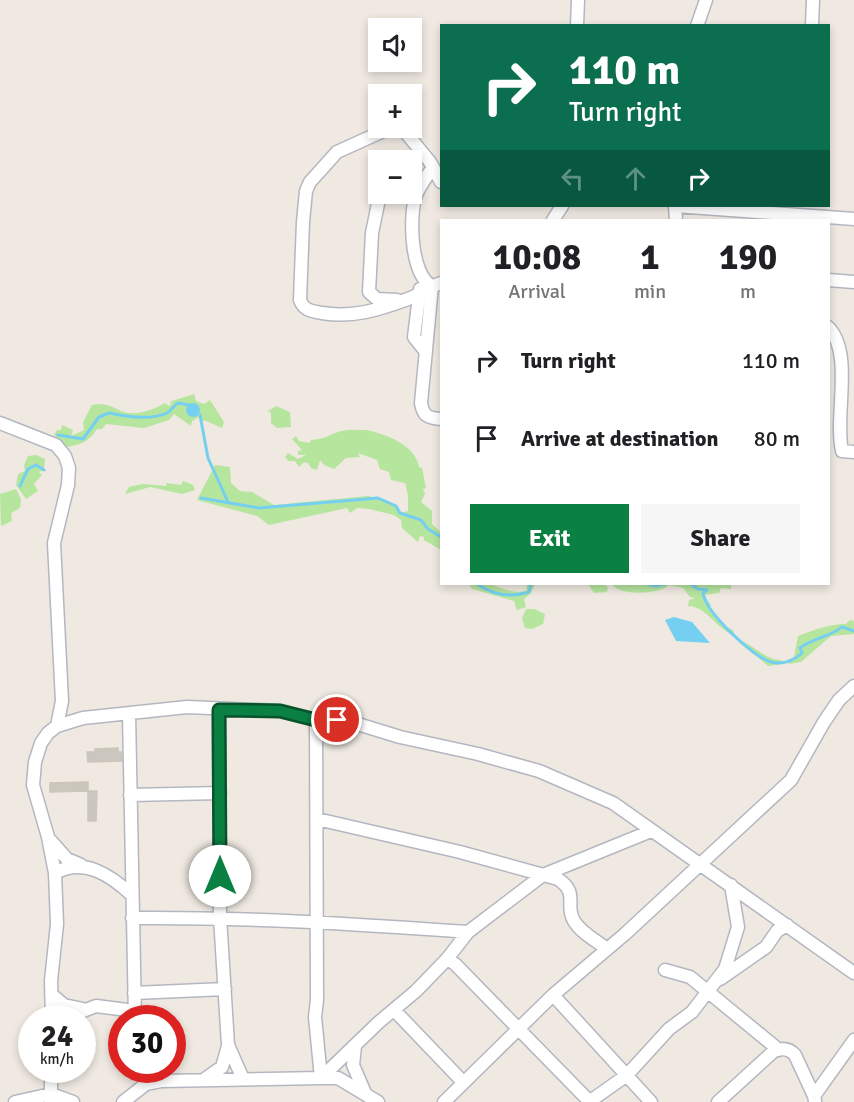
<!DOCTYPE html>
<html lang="en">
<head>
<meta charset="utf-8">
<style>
	:root { --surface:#fff; --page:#f6f6f6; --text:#202124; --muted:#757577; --accent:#0b8043 }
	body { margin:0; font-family:Signika,sans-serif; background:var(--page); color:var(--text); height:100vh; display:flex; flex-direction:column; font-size:22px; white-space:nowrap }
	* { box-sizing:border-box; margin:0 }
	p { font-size:20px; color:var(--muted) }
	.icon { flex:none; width:33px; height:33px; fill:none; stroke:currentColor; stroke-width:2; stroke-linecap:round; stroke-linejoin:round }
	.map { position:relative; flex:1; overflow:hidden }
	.side { position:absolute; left:440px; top:219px; width:390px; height:366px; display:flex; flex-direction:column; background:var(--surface); border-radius:0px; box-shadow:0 3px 9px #0003 }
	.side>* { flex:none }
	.hud { position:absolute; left:440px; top:24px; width:390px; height:183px; border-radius:0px; box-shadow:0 3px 9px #0003; background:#0b6e4f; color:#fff; overflow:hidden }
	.controls { position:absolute; left:368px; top:18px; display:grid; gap:12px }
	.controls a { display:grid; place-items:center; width:54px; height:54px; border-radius:0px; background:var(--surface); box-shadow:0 3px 9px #0003; font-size:30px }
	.speed { position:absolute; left:18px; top:1005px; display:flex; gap:12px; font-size:30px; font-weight:700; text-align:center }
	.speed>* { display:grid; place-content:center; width:78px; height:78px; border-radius:50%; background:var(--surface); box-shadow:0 3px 9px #0003; line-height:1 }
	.speed small { font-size:15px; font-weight:400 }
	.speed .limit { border:9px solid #d22; background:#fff; color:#111 }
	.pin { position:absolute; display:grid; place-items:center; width:51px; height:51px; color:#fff; margin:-26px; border:3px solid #fff; border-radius:50%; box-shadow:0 2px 6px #0007 }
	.me { position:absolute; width:66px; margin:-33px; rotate:0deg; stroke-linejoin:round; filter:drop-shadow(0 0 4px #0008) }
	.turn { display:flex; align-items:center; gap:21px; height:126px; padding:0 30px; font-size:27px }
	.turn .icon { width:78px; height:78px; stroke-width:2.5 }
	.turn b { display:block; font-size:42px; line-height:51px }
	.lanes { display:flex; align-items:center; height:57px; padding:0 30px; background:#0003; justify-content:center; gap:30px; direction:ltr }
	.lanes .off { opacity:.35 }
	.eta { display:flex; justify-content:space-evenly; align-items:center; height:102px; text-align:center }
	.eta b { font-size:36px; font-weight:800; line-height:42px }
	.primary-button { display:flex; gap:12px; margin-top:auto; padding:12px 30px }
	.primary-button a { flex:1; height:69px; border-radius:0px; background:var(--accent); color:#fff; font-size:24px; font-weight:800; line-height:69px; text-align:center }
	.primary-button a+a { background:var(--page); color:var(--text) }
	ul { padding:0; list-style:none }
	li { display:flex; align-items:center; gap:18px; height:78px; padding:0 30px }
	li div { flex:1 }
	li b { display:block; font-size:22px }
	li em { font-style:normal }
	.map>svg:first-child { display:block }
	.green { fill:#b6e59e }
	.water { fill:#75cff0 }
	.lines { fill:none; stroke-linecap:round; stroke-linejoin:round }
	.stream { stroke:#75cff0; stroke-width:3 }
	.building { fill:#cbc7bf; stroke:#cbc5ba; stroke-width:1.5 }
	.minor-casing { stroke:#b4b7c1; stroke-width:15 }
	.minor { stroke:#fff; stroke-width:12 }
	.route-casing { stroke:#07532c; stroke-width:15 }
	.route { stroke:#0b8043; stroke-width:10 }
</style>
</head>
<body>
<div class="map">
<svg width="854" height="1102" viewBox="0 0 854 1102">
	<rect width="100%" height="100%" fill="#efe9e1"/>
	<path class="green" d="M194,394L196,401L204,404L210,400L224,422L222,428L204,420L203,422L199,417L192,421L191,426L174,414L169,420L144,428L106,424L102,429H97C89,442 79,446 64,447L62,441L54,435L57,430H61L62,425L73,430L71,436L84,430L83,422L92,405C103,402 111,406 119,410C134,418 155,409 165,403L169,406L172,403L169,402Z
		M276,406L290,412L291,427L277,428L271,423V413L268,411Z
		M366,430C385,434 415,444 419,467L422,468L426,488L423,489L425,494L421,502L432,511V524L441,532V550L424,540V537L420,536L418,542L402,528L401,520L394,515L369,509L357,508L350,513L347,508L269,525L257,516L197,500L215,465L230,467L231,483L240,491L252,492L274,505L368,496L386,500L396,506L400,513L408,511V495L405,483L391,480L389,472L380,469L377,460L358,453L360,457L346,458L334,469L324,465L320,460L317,470L311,468L308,463L304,462L299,467L295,461H288L285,457L288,453L298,459L306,455H298V451L302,450L292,439L296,436L299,441L309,443L311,440C327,439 329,434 342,431C349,429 358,430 366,430Z
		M36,455L45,459L44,470L39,472L42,475L34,484L38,491L26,499L16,485L18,474L25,471L24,465L28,456Z
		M183,481L193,485L195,490L182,494L150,487L125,494L129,487L142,484L166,486L167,483L181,485Z
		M16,489L21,499L20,508L11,513L12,521L1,526L0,494Z
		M469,584C476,583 485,582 490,584C502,588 512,594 526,591L527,584H535L531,593L524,599L526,607L517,610L514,601L472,589Z
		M588,584H604L608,587L607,592L594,593Z
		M612,584L731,585V589L721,588L719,593L704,595L711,605L709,608L722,625L733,630L735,636C715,628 706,606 688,606L689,600L695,598L690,597L683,588L669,585C659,595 618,596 612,584Z
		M526,609H534L545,614L543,624L532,629L525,628L522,618Z
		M850,620L854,621V634L831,636L801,662L789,664L788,660L794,657L798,636C814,630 829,624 846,624Z
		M737,639C753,644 765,660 781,660L783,664L768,666Z"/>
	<path class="water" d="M186 410a7 7 0 1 1 14 0a7 7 0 1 1-14 0Z
		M674,617L692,622L710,643L676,641L665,620Z"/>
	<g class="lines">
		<path class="stream" d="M200,415L208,458L228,502
			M58,435L83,439L99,417L109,413C126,416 149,421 167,413C171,411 173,406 178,403L189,405
			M20,486L28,469L36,465L44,470
			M201,498L259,508L378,498L396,506L400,513L421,520L428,529L441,537
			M477,584C493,595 510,598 529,592L531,584
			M647,584L656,586L665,584
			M691,584L698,589L707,590L703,593C706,613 753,657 771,662C783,665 793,661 802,653L800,648C811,639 832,636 842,627L854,631"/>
	</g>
	<path class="building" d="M118,748V752H121L122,761L88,762L87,752H95V749Z
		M88,782V791H97L96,821H88V791L50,792V783Z"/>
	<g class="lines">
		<defs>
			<path id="minor" d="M577,26L578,0
				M697,26L706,0
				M812,26L813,0
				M390,128L337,152L310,182L306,191L303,222L300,300C304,311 312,311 322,313C353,318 378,310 408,299C419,295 429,287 441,283
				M402,128L430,162L441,182
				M380,194L372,233L369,292L377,299L397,300
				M675,206L676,220
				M676,206L854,219
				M553,220L562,206
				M828,280L854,282
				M432,286L421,403C423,416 428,418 441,419
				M432,286C410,275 409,215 416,195C420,185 428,175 433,167
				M420,289L414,337L426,352
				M828,327C854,353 834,415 842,451L854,452
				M0,423L56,445L65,456L69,468L68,485L54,543L62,701L57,726
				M219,710L220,917L228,1045L243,1079
				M129,714L135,1018
				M316,720L317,1000L315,1017L321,1078H338L378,1102
				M130,795L220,793
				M317,819L460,852L558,879C580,894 564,904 574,921C581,933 597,941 607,949
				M51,841L67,859L81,865
				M55,873C84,857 110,875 132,895
				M132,918C244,917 356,924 468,932
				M447,959L455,964L590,1102
				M665,970L690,977L779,1050
				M720,979L766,947L777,931L787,925
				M134,993L225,989
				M51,994L64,1005L83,1009
				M553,995L651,1102
				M394,1010L463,1082
				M52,1018L51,981L57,924L55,873L48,837L33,785L35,762L41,743L48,733L57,726L83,718L187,707L281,711L316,720L361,725L400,737L478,754L539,771L613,803L854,973
				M65,1018L96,1006L135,1011
				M355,1046L353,1065L365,1093
				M141,1070L162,1081L321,1078L379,1022L416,991L447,959L468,932L543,875L651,831
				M205,1079L222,1067L228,1046
				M51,1101V1070
				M815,1101L814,1096L854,1040
				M15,1102L51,1094L73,1102
				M123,1102L146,1084L161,1081
				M444,1102L553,995L625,934L791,780L824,722L839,700L854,686
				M589,1102L627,1075L669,1029L692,1012L725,969L738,927L731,885
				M718,1102L774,1051C782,1048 789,1048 795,1055L814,1096"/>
		</defs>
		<use href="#minor" class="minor-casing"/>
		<use href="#minor" class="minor"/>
	</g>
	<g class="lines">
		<defs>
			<path id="route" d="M220,876L219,710L280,711L316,720H337"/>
		</defs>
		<use href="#route" class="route-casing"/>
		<use href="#route" class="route"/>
	</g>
</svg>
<div class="controls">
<a><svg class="icon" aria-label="sound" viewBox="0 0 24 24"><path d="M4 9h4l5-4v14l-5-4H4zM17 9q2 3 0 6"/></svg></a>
<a>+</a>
<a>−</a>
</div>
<div class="speed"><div>24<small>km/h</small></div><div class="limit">30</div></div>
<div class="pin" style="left:337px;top:720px;background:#d93025"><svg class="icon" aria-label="arrive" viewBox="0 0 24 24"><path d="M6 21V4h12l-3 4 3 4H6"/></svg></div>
<svg class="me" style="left:220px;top:876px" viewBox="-20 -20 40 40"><circle r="19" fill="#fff"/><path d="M0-13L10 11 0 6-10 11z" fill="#0b8043"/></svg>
<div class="hud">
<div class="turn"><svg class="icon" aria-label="right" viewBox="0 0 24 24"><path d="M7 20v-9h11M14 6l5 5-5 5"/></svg><div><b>110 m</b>Turn right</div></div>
<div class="lanes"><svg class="icon off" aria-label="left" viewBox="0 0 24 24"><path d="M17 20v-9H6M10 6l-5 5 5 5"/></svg><svg class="icon off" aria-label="ahead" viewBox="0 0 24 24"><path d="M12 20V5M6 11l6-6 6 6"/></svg><svg class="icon" aria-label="right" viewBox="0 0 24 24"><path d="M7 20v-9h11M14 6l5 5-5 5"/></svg></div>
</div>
<section class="side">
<div class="eta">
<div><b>10:08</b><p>Arrival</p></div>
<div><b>1</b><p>min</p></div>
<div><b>190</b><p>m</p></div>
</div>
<ul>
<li><svg class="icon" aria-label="right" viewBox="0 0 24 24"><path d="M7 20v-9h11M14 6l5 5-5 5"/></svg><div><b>Turn right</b></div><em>110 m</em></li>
<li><svg class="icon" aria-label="arrive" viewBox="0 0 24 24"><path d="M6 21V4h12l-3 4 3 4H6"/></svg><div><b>Arrive at destination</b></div><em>80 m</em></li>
</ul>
<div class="primary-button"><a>Exit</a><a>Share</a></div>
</section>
</div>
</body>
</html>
